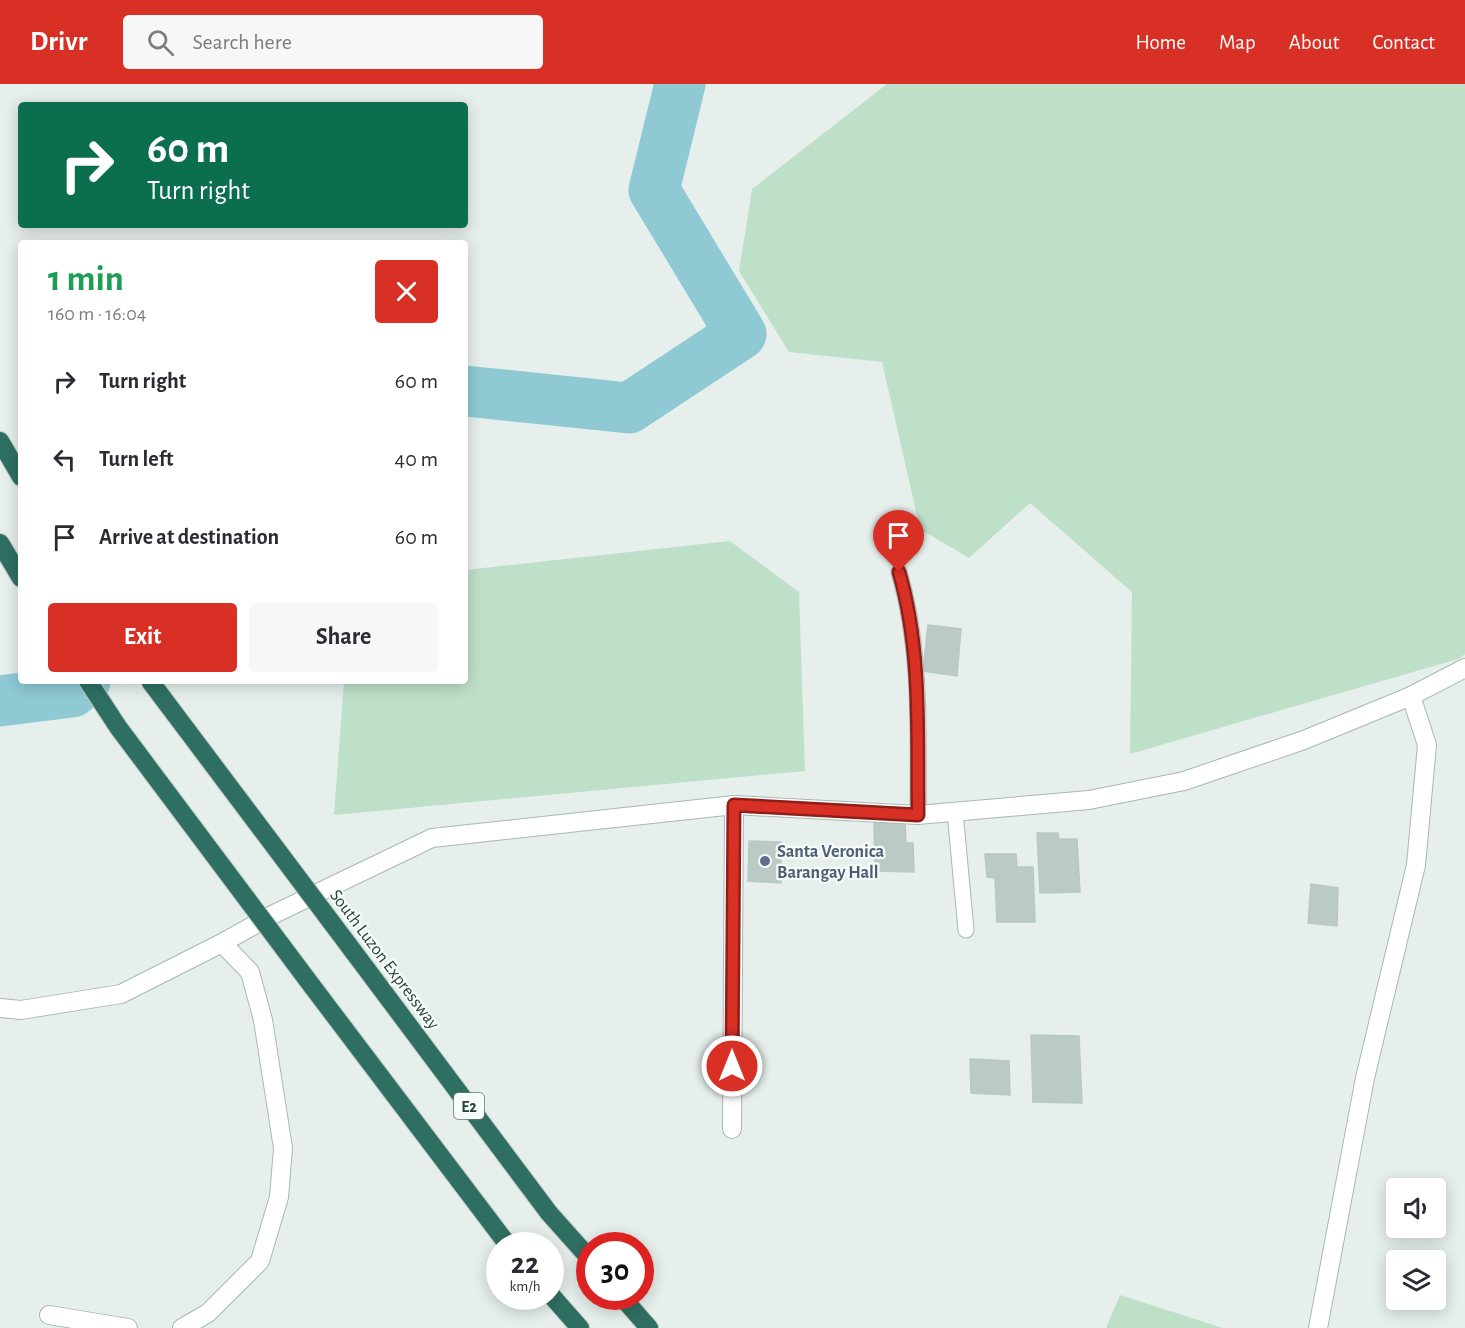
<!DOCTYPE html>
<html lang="en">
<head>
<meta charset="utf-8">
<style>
	:root { --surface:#fff; --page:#f7f7f7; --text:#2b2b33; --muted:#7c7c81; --accent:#d93025 }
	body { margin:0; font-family:"Alegreya Sans",sans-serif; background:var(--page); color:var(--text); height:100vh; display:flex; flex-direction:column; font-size:22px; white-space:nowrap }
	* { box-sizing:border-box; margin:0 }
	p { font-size:20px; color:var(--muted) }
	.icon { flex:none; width:33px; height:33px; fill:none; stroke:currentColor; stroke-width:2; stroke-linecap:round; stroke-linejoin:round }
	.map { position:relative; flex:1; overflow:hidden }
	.sheet { position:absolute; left:18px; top:156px; width:450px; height:444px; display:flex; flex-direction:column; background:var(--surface); border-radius:6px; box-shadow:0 3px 15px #0003 }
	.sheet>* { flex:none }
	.banner { position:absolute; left:18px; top:18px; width:450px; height:126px; border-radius:6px; box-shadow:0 3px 15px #0003; background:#0b6e4f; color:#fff; overflow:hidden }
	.tools { position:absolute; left:1386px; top:1094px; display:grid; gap:12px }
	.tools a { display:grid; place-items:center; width:60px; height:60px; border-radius:6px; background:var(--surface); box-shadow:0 3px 15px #0003; font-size:30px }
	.speed { position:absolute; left:486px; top:1148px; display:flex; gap:12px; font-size:30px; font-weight:700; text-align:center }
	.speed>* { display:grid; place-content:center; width:78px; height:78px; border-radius:50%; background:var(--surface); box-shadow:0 3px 15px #0003; line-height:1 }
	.speed small { font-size:15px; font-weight:400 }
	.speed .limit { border:9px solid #d22; background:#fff; color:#111 }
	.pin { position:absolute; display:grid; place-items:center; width:51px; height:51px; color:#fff; margin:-62px -26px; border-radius:50% 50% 50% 0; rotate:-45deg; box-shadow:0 0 6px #0007 }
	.pin .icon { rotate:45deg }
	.me { position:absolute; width:66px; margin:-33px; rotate:0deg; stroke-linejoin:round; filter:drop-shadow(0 0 4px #0008) }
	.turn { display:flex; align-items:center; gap:21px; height:126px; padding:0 30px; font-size:27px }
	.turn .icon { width:78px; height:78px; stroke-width:2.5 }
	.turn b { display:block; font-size:42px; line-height:51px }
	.round { display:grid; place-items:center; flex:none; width:63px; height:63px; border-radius:6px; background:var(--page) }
	.head { display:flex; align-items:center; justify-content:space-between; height:102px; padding:0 30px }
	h1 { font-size:36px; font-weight:700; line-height:45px; color:#1e9e55 }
	.cta { display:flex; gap:12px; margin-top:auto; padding:12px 30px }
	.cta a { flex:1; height:69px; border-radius:6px; background:var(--accent); color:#fff; font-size:24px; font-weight:700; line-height:69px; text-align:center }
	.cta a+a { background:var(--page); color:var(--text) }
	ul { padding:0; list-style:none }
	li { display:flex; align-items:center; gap:18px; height:78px; padding:0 30px }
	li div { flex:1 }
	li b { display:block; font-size:22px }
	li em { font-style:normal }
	header { display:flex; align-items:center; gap:36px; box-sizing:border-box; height:84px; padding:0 30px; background:var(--accent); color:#fff }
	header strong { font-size:28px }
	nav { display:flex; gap:33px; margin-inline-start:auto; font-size:21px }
	.search { width:420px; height:54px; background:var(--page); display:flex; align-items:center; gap:15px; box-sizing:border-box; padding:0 21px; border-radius:6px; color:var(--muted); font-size:22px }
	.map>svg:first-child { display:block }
	.green { fill:#bfe0c8 }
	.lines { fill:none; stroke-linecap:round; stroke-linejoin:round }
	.river { stroke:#8ec9d4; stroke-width:51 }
	.building { fill:#bbcac4; stroke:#b8c9c2; stroke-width:1.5 }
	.service-casing { stroke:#a8b8b2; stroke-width:17 }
	.minor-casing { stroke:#a8b8b2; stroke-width:20 }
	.tertiary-casing { stroke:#a8b8b2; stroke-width:20 }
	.motorway-casing { stroke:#c2cac8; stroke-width:20 }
	.service { stroke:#fff; stroke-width:15 }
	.minor { stroke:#fff; stroke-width:18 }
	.tertiary { stroke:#fff; stroke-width:18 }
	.motorway { stroke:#2f6f62; stroke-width:18 }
	.motorway-bridge-casing { stroke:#c2cac8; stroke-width:20; stroke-linecap:butt }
	.motorway-bridge { stroke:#2f6f62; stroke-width:18 }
	.route-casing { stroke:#8d1f18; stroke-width:15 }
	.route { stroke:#d93025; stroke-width:10 }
	.service-dot { fill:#5c6f8a; stroke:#f7fbf9; stroke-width:2 }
	.labels { text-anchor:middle; stroke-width:4.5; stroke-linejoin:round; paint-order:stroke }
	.shield { fill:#f7fbf9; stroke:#637a73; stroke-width:1.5 }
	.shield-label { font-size:16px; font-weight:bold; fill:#24423a }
	.service-label { font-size:18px; font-weight:bold; fill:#4e5e75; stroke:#f7fbf9; text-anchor:start }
	.street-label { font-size:18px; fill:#24423a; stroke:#f7fbf9 }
</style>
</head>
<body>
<header>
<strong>Drivr</strong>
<div class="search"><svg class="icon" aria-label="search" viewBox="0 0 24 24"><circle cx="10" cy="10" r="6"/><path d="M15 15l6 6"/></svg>Search here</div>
<nav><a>Home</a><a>Map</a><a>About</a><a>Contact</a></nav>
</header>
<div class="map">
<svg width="1465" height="1244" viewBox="0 0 1465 1244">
	<rect width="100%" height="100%" fill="#e6efeb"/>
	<path class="green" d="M887,0H1465V570L1458,575L1130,670L1132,508L1030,419L969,474L920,445L882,278L789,268L739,187L752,105Z
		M730,457L799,508L805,687L334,731L344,597H465V486Z
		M1120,1211L1223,1244H1106Z"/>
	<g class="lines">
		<path class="river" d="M465,307L629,324L741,250L654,106L680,0
			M0,617L72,608L85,597"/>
	</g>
	<path class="building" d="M928,541L961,545L957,592L923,587Z
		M874,739L905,740L906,759H913L914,788L875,787Z
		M1037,749H1058L1059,755H1077L1080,808L1040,809Z
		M749,757L781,758V799L748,797Z
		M985,770H1016L1017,783H1033L1035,838H997L995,794L987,793Z
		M1311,800L1338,804L1337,842L1308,839Z
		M1031,951L1079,952L1082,1019L1033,1018Z
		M970,975L1009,977L1010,1011L971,1009Z"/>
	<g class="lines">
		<defs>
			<path id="service" d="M899,488C922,567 918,650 918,731
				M955,728L966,846"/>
			<path id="minor" d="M732,1045L734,721
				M49,1231L128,1244
				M182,1244L208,1229L260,1177L279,1113L283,1064L263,936L250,888L222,859
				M1318,1244L1365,994L1416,781L1427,661L1411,612"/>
			<path id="tertiary" d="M0,924L21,926L121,910L222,859L272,831L432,754L734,721L918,731L1089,716L1184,697L1304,656L1411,612L1465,584"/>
			<path id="motorway" d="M0,357L21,393
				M0,459L21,494
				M353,867L549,1129L590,1175
				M312,902L508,1161
				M550,1210L580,1244
				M621,1212L649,1244"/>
		</defs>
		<use href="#service" class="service-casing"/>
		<use href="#minor" class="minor-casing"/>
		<use href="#tertiary" class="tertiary-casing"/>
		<use href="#motorway" class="motorway-casing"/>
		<use href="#service" class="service"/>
		<use href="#minor" class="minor"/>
		<use href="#tertiary" class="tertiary"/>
		<use href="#motorway" class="motorway"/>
		<defs>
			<path id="motorway-bridge" d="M88,597L118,643L312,902
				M150,597L353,867"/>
		</defs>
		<use href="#motorway-bridge" class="motorway-bridge-casing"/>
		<use href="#motorway-bridge" class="motorway-bridge"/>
	</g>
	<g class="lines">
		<defs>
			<path id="route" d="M732,982L734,721L918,731C917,650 922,567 899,488"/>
		</defs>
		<use href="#route" class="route-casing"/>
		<use href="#route" class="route"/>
	</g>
	<circle class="service-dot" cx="765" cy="777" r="6"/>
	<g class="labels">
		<rect class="shield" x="454" y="1009" width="30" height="26" rx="4.5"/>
		<g class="shield-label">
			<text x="469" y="1028">E2</text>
		</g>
		<g class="service-label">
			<text x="777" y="773">Santa Veronica<tspan x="777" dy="21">Barangay Hall</tspan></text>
		</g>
		<g class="street-label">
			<text transform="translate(385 875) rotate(53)" y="6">South Luzon Expressway</text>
		</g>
	</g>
</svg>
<div class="tools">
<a><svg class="icon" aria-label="sound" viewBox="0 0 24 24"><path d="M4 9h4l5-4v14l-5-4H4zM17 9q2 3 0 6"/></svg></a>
<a><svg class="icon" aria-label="layers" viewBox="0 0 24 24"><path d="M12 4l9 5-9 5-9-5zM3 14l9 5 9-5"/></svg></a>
</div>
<div class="speed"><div>22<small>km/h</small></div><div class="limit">30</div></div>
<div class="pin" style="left:899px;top:488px;background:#d93025"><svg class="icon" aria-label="arrive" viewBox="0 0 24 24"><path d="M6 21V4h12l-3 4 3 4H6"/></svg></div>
<svg class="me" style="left:732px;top:982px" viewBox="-20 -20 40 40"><circle r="17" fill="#d93025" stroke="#fff" stroke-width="3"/><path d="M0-11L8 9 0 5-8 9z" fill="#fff"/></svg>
<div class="banner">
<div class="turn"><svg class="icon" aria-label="right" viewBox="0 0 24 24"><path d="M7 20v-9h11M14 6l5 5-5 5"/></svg><div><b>60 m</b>Turn right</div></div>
</div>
<section class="sheet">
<div class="head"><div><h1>1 min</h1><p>160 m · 16:04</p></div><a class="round" style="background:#d93025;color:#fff"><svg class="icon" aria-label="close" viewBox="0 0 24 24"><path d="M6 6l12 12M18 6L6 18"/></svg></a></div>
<ul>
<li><svg class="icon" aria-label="right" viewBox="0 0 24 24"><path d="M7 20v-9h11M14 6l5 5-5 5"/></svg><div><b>Turn right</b></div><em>60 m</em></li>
<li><svg class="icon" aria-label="left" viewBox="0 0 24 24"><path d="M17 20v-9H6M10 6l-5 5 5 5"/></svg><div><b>Turn left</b></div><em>40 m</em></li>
<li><svg class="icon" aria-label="arrive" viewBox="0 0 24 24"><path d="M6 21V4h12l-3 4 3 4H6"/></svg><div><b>Arrive at destination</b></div><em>60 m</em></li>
</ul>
<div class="cta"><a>Exit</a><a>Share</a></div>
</section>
</div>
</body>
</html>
